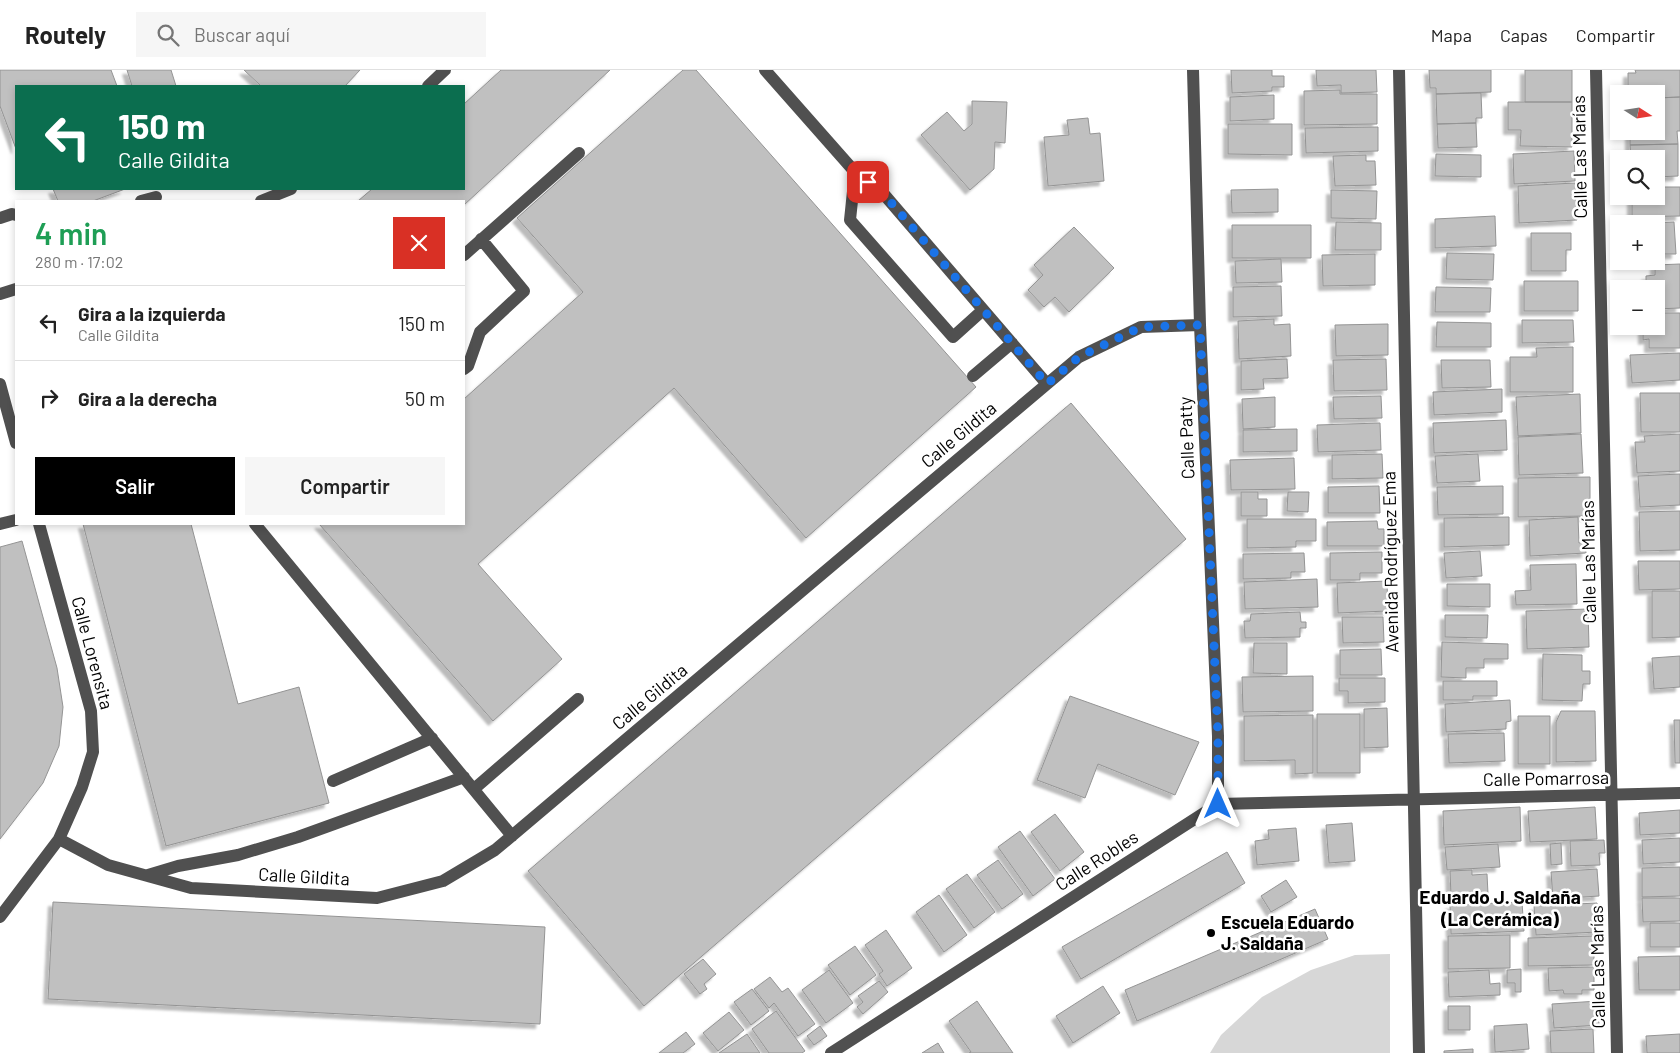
<!DOCTYPE html>
<html lang="es">
<head>
<meta charset="utf-8">
<style>
	:root { --surface:#fff; --page:#f6f6f6; --text:#222; --muted:#767676; --line:#e0e0e0; --accent:#000 }
	body { margin:0; font-family:Barlow,sans-serif; background:var(--page); color:var(--text); height:100vh; display:flex; flex-direction:column; font-size:19px; white-space:nowrap }
	* { box-sizing:border-box; margin:0 }
	p { font-size:16px; color:var(--muted) }
	.icon { flex:none; width:28px; height:28px; fill:none; stroke:currentColor; stroke-width:2; stroke-linecap:round; stroke-linejoin:round }
	.map { position:relative; flex:1; overflow:hidden }
	.panel { position:absolute; left:15px; top:130px; width:450px; height:325px; display:flex; flex-direction:column; background:var(--surface); border-radius:0px; box-shadow:0 2px 8px #0003 }
	.panel>* { flex:none }
	.top-card { position:absolute; left:15px; top:15px; width:450px; height:105px; border-radius:0px; box-shadow:0 2px 8px #0003; background:#0b6e4f; color:#fff; overflow:hidden }
	.needle { width:32px; rotate:102deg }
	.fabs { position:absolute; left:1610px; top:15px; display:grid; gap:10px }
	.fabs a { display:grid; place-items:center; width:55px; height:55px; border-radius:0px; background:var(--surface); box-shadow:0 2px 8px #0003; font-size:25px }
	.pin { position:absolute; display:grid; place-items:center; width:42px; height:42px; color:#fff; margin:-21px; border-radius:10px; box-shadow:0 2px 8px #0006 }
	.me { position:absolute; width:55px; margin:-28px; rotate:0deg; stroke-linejoin:round; filter:drop-shadow(0 0 4px #0008) }
	.turn { display:flex; align-items:center; gap:18px; height:105px; padding:0 20px; font-size:22px }
	.turn .icon { width:65px; height:65px; stroke-width:2.5 }
	.turn b { display:block; font-size:35px; line-height:42px }
	.round { display:grid; place-items:center; flex:none; width:52px; height:52px; border-radius:0px; background:var(--page) }
	.overview { display:flex; align-items:center; justify-content:space-between; height:85px; padding:0 20px }
	h1 { font-size:30px; font-weight:600; line-height:38px; color:#1e9e55 }
	.button { display:flex; gap:10px; margin-top:auto; padding:10px 20px }
	.button a { flex:1; height:58px; border-radius:0px; background:var(--accent); color:#fff; font-size:20px; font-weight:600; line-height:58px; text-align:center }
	.button a+a { background:var(--page); color:var(--text) }
	ul { padding:0; list-style:none }
	li { display:flex; align-items:center; gap:15px; height:75px; padding:0 20px; border-top:1px solid var(--line) }
	li div { flex:1 }
	li b { display:block; font-size:19px }
	li em { font-style:normal }
	header { display:flex; align-items:center; gap:30px; box-sizing:border-box; height:70px; padding:0 25px; background:var(--surface); border-bottom:1px solid var(--line) }
	header strong { font-size:24px }
	nav { display:flex; gap:28px; margin-inline-start:auto; font-size:18px }
	.search { width:350px; height:45px; background:var(--page); display:flex; align-items:center; gap:12px; box-sizing:border-box; padding:0 18px; border-radius:0px; color:var(--muted); font-size:19px }
	.map>svg:first-child { display:block }
	.green { fill:#d7d7d7 }
	.building { fill:#c0c0c0; stroke:#949494; filter:url(#shadow) }
	.lines { fill:none; stroke-linecap:round; stroke-linejoin:round }
	.minor { stroke:#505050; stroke-width:12 }
	.route { stroke:#1a73e8; stroke-width:9; stroke-dasharray:0 16.2 }
	.poi-dot { fill:#000; stroke:#fff; stroke-width:2 }
	.labels { text-anchor:middle; stroke-width:5; stroke-linejoin:round; paint-order:stroke }
	.street-label { font-size:18px; fill:#000; stroke:#fff }
	.poi-label { font-size:18px; font-weight:bold; fill:#000; stroke:#fff; text-anchor:start }
	.neighbourhood-label { font-size:19px; font-weight:bold; fill:#000; stroke:#fff }
</style>
</head>
<body>
<header>
<strong>Routely</strong>
<div class="search"><svg class="icon" aria-label="search" viewBox="0 0 24 24"><circle cx="10" cy="10" r="6"/><path d="M15 15l6 6"/></svg>Buscar aquí</div>
<nav><a>Mapa</a><a>Capas</a><a>Compartir</a></nav>
</header>
<div class="map">
<svg width="1680" height="983" viewBox="0 0 1680 983">
	<defs>
		<filter id="shadow"><feDropShadow dx="-4.5" dy="4.5" stdDeviation="1" flood-color="#0004"/></filter>
	</defs>
	<rect width="100%" height="100%" fill="#fff"/>
	<path class="green" d="M1390,884V983H1210L1221,965L1262,927L1311,900L1355,885Z"/>
	<path class="building" d="M0,0H111L117,16H16V79L0,36Z
		M127,0H171L176,16H132Z
		M244,0H360L345,16H261Z
		M501,0H610L464,135V131H358L372,119H464V34Z
		M683,0H696L976,317L806,468L674,318L478,494L562,589L493,651L319,454H464V329L583,222L517,148Z
		M1231,0H1272V6H1284V17H1272V21L1232,23Z
		M1316,0H1376L1377,22L1341,23V15L1317,16Z
		M1429,0H1491V22L1436,24V18H1430Z
		M1525,0H1572V32H1525Z
		M1635,0H1680V27L1656,28V24H1638V16L1628,17V3H1636Z
		M1340,20V24H1377V54L1304,55V21Z
		M1481,23L1482,48H1476V53L1437,54L1436,24Z
		M1274,25V49L1230,51V27Z
		M1680,27V61H1677L1678,74L1630,75V61H1656V28Z
		M972,31L1007,32L1005,73L995,72L994,99L970,120L921,65L947,42L964,61L972,54Z
		M1508,32H1572V77L1520,76L1521,60H1508Z
		M1088,48L1090,64L1100,63L1104,111L1048,116L1044,67L1069,65L1067,50Z
		M1476,53L1477,77L1438,78L1437,54Z
		M1228,54H1292V85L1228,84Z
		M1378,57V81L1306,83L1305,58Z
		M1678,74V106L1656,107V89H1631L1630,75Z
		M1574,81L1575,111L1514,114L1513,84Z
		M1436,84L1481,85V107L1435,106Z
		M1366,85V91H1375L1376,115L1335,116L1333,86Z
		M1575,113L1577,150L1519,153L1518,116Z
		M1656,117H1680V146L1632,147V126H1656Z
		M53,119H125L93,131H58Z
		M1278,119V142L1232,143L1231,120Z
		M1331,120L1377,121L1376,149L1331,148Z
		M1495,146L1496,176L1435,178V149Z
		M1336,152L1381,153V180H1335Z
		M1674,152L1676,184H1656V154H1630Z
		M1232,155H1311V188H1232Z
		M1074,157L1114,198L1069,242L1055,227L1044,237L1028,220L1043,205L1034,195Z
		M1531,163H1571V180H1566V201H1531Z
		M1447,183L1494,184L1493,210L1446,209Z
		M1375,184V215L1323,216L1322,185Z
		M1281,189L1282,212L1236,213L1235,191Z
		M1680,194V238L1656,239V219H1646V206L1655,205V195Z
		M1524,211H1578V241H1524Z
		M1281,216L1282,246L1233,247V217Z
		M1436,217L1491,218L1490,242H1435Z
		M1656,243H1680V278H1649V269L1643,270V256H1656Z
		M1274,249V255L1290,254L1291,286L1239,289L1238,251Z
		M1522,250H1573L1574,272L1522,273Z
		M1437,252L1491,253V277H1436Z
		M1388,254V285L1336,286L1335,255Z
		M1573,277V322H1510V287H1537L1536,278Z
		M1680,283V310L1632,313L1630,285Z
		M1287,289L1288,308L1263,309L1264,319L1241,320V291Z
		M1386,289L1387,320L1334,321L1333,290Z
		M1441,290H1490L1491,317L1442,318Z
		M1502,319V342L1434,345L1433,322Z
		M1640,323H1680V362H1641Z
		M1580,324L1581,363L1518,366L1516,327Z
		M1381,326L1382,348L1334,349L1333,327Z
		M1275,327V357L1243,359L1242,329Z
		M1071,333L1186,469L644,936L528,801Z
		M1506,350L1507,380L1434,383L1433,353Z
		M1380,353L1381,380L1318,382L1317,355Z
		M1297,359V381L1243,382V360Z
		M1581,364L1583,403L1519,405L1518,367Z
		M1680,364V401L1637,403L1635,372H1645L1644,366Z
		M1382,384L1383,408L1332,409V385Z
		M1478,384L1480,411L1437,413L1435,386Z
		M1294,388L1295,419L1231,420L1230,390Z
		M1680,404V435L1640,437L1638,406Z
		M1590,407V446L1518,447V408Z
		M1379,416L1380,443H1328V417Z
		M1503,416V444L1438,445L1437,417Z
		M1241,422H1258V429H1267V446H1241Z
		M1288,422H1309L1308,442L1287,441Z
		M1680,441V480L1640,481L1639,442Z
		M1509,447V475L1444,477V448Z
		M1578,447L1579,473L1585,472L1586,483L1530,486L1529,450Z
		M1247,449H1316V471H1296V477L1247,478Z
		M1377,451L1378,459H1384V476H1327V452Z
		M83,454H191L238,634L299,617L329,733L166,776Z
		M22,471L57,598L63,637L59,676L43,713L0,769V477Z
		M1480,481L1482,506L1446,508L1444,483Z
		M1382,482V503H1360V510H1330V483Z
		M1304,483L1305,502H1291V508L1243,509V484Z
		M1638,491H1680V519L1639,520Z
		M1576,494L1577,534L1516,535L1515,521L1531,520L1530,495Z
		M1317,509L1318,537L1245,539L1244,512Z
		M1387,511L1388,541L1338,543L1337,513Z
		M1447,514H1490V537L1447,536Z
		M1652,521H1680V567L1652,568Z
		M1588,539L1589,577L1527,579L1526,541Z
		M1300,542L1301,552H1306V558H1300V567L1245,568L1244,551H1250L1251,544Z
		M1445,545H1488L1487,568L1445,567Z
		M1342,547H1383L1384,572L1343,573Z
		M1442,572L1508,574V589H1484V598H1466V608L1441,607Z
		M1254,573H1287V604L1253,603Z
		M1381,579L1382,605H1340V580Z
		M1543,584L1582,585V601H1590V614H1583L1582,631L1542,630Z
		M1680,586V617L1654,619L1652,588Z
		M1313,606V641L1243,642L1242,607Z
		M1339,608H1385V632L1348,633V621H1339Z
		M1443,611H1497V626H1473V630H1443Z
		M1070,626L1199,672L1175,725L1098,694L1085,728L1037,710Z
		M1510,630L1511,651L1506,652V659L1446,662L1445,634Z
		M1387,638L1388,677L1364,678V639Z
		M1561,641H1595L1596,691L1556,692V652Z
		M1317,644H1360V703H1317Z
		M1313,645V703L1295,704V690L1244,691V646Z
		M1518,646H1550V694H1518Z
		M1674,650H1680V693H1675Z
		M1504,663L1505,691L1449,693L1448,664Z
		M1520,737L1521,771L1444,775L1443,741Z
		M1595,737L1597,769L1530,772L1528,741Z
		M1680,740V763L1640,765L1639,743Z
		M1055,744L1084,782L1060,801L1031,762Z
		M1352,753L1355,791L1329,793L1326,755Z
		M1296,758L1299,791L1257,795L1255,771L1269,769L1268,760Z
		M1020,761L1055,809L1033,826L998,777Z
		M1680,768V792L1643,794L1642,770Z
		M1604,770L1605,783H1599L1600,795L1571,796L1570,771Z
		M1561,773L1562,794L1551,795L1550,774Z
		M1498,774L1500,797L1447,800L1445,777Z
		M1227,782L1245,813L1081,909L1062,877Z
		M998,790L1023,824L1002,839L977,805Z
		M1680,797V826L1642,827V798Z
		M1597,799L1599,826L1553,829L1551,802Z
		M1472,800V805L1487,804L1488,824L1451,826L1450,801Z
		M967,804L995,842L974,858L946,819Z
		M1286,810L1297,827L1271,842L1261,826Z
		M939,825L967,865L944,882L916,842Z
		M1642,828H1680V851L1643,852Z
		M53,832L545,857L540,954L48,929Z
		M1522,832L1524,861L1451,864L1450,835Z
		M1597,833L1598,862L1536,865L1534,836Z
		M1315,839L1328,869L1137,951L1125,920Z
		M1650,853H1680V877H1650Z
		M886,860L912,898L887,916L879,904L883,901L865,875Z
		M1510,865V898L1448,899V866Z
		M1594,866V895L1528,896V868Z
		M855,876L876,905L850,925L828,895Z
		M1680,886V920H1639L1638,887Z
		M703,889L716,904L704,914L707,919L700,924L684,904Z
		M1594,897V920H1582V924H1564L1563,920L1549,921L1548,898Z
		M1521,899V922H1515V913H1507V900Z
		M829,900L853,933L826,953L802,920Z
		M1489,900L1490,914L1500,913V925L1449,927L1448,902Z
		M770,907L782,922L788,918L815,954L798,966L774,933L769,938L754,919Z
		M879,911L888,922L863,944L857,937L863,932L858,926Z
		M1103,916L1120,943L1073,973L1056,946Z
		M752,919L769,941L751,955L734,932Z
		M977,931L1013,983H969L971,982L949,951Z
		M1598,931L1599,955L1554,958L1552,934Z
		M1448,936H1470V960H1448Z
		M776,941L805,981L802,983H769L752,959Z
		M729,942L744,960L718,981L703,963Z
		M1527,954L1529,979L1495,982L1494,956Z
		M820,956L827,966L814,975L807,966Z
		M1593,959L1594,983H1551L1550,961Z
		M686,962L695,974L683,983H659Z
		M747,964L760,983H719Z
		M1680,964V983H1647L1646,966Z
		M938,973L944,983H922Z
		M1473,979V983H1444V981Z"/>
	<g class="lines">
		<path class="minor" d="M765,0L855,102L882,122L1047,314
			M1193,0L1200,255L1218,666V734
			M1399,0L1419,983
			M1596,0L1617,983
			M428,16L445,0
			M855,102L850,150L953,267L983,240
			M141,131L156,127
			M261,131L291,119
			M0,148L12,144L16,145
			M464,185L579,83
			M0,224L16,219
			M464,299L468,296L480,262L524,221L481,169
			M973,306L1012,273
			M0,314L16,373
			M0,454L16,450
			M255,454L512,766
			M333,711L432,668
			M474,719L578,629
			M59,769L108,795L191,818L377,828L443,811L495,780L1079,287L1141,257L1200,255
			M148,805L178,796L238,785L298,767L464,707
			M0,847L59,769L82,717L93,682L91,641L39,454
			M831,983L1218,734L1680,723"/>
	</g>
	<g class="lines">
		<path class="route" d="M868,112L882,122L1047,314L1079,287L1141,257L1200,255L1218,666V734"/>
	</g>
	<circle class="poi-dot" cx="1211" cy="863" r="5"/>
	<g class="labels">
		<g class="street-label">
			<text transform="translate(1580 87) rotate(-91)" y="6">Calle Las Marías</text>
			<text transform="translate(959 365) rotate(-40)" y="6">Calle Gildita</text>
			<text transform="translate(1187 368) rotate(-92)" y="6">Calle Patty</text>
			<text transform="translate(1391 492) rotate(-91)" y="6">Avenida Rodríguez Ema</text>
			<text transform="translate(1589 492) rotate(-91)" y="6">Calle Las Marías</text>
			<text transform="translate(92 583) rotate(75)" y="6">Calle Lorensita</text>
			<text transform="translate(650 627) rotate(-40)" y="6">Calle Gildita</text>
			<text transform="translate(1546 709) rotate(-1)" y="6">Calle Pomarrosa</text>
			<text transform="translate(1097 791) rotate(-33)" y="6">Calle Robles</text>
			<text transform="translate(304 807) rotate(3)" y="6">Calle Gildita</text>
			<text transform="translate(1598 897) rotate(-91)" y="6">Calle Las Marías</text>
		</g>
		<g class="poi-label">
			<text x="1221" y="859">Escuela Eduardo<tspan x="1221" dy="21">J. Saldaña</tspan></text>
		</g>
		<g class="neighbourhood-label">
			<text x="1500" y="834">Eduardo J. Saldaña<tspan x="1500" dy="22">(La Cerámica)</tspan></text>
		</g>
	</g>
</svg>
<div class="fabs">
<a><svg class="needle" viewBox="-14 -14 28 28"><path d="M0-13l5 13h-10z" fill="#e53935"/><path d="M0 13l5-13h-10z" fill="#767676"/></svg></a>
<a><svg class="icon" aria-label="search" viewBox="0 0 24 24"><circle cx="10" cy="10" r="6"/><path d="M15 15l6 6"/></svg></a>
<a>+</a>
<a>−</a>
</div>
<div class="pin" style="left:868px;top:112px;background:#d93025"><svg class="icon" aria-label="arrive" viewBox="0 0 24 24"><path d="M6 21V4h12l-3 4 3 4H6"/></svg></div>
<svg class="me" style="left:1218px;top:734px" viewBox="-20 -20 40 40"><path d="M0-17L14 15 0 8-14 15z" fill="#1a73e8" stroke="#fff" stroke-width="4"/></svg>
<div class="top-card">
<div class="turn"><svg class="icon" aria-label="left" viewBox="0 0 24 24"><path d="M17 20v-9H6M10 6l-5 5 5 5"/></svg><div><b>150 m</b>Calle Gildita</div></div>
</div>
<section class="panel">
<div class="overview"><div><h1>4 min</h1><p>280 m · 17:02</p></div><a class="round" style="background:#d93025;color:#fff"><svg class="icon" aria-label="close" viewBox="0 0 24 24"><path d="M6 6l12 12M18 6L6 18"/></svg></a></div>
<ul>
<li><svg class="icon" aria-label="left" viewBox="0 0 24 24"><path d="M17 20v-9H6M10 6l-5 5 5 5"/></svg><div><b>Gira a la izquierda</b><p>Calle Gildita</p></div><em>150 m</em></li>
<li><svg class="icon" aria-label="right" viewBox="0 0 24 24"><path d="M7 20v-9h11M14 6l5 5-5 5"/></svg><div><b>Gira a la derecha</b></div><em>50 m</em></li>
</ul>
<div class="button"><a>Salir</a><a>Compartir</a></div>
</section>
</div>
</body>
</html>
